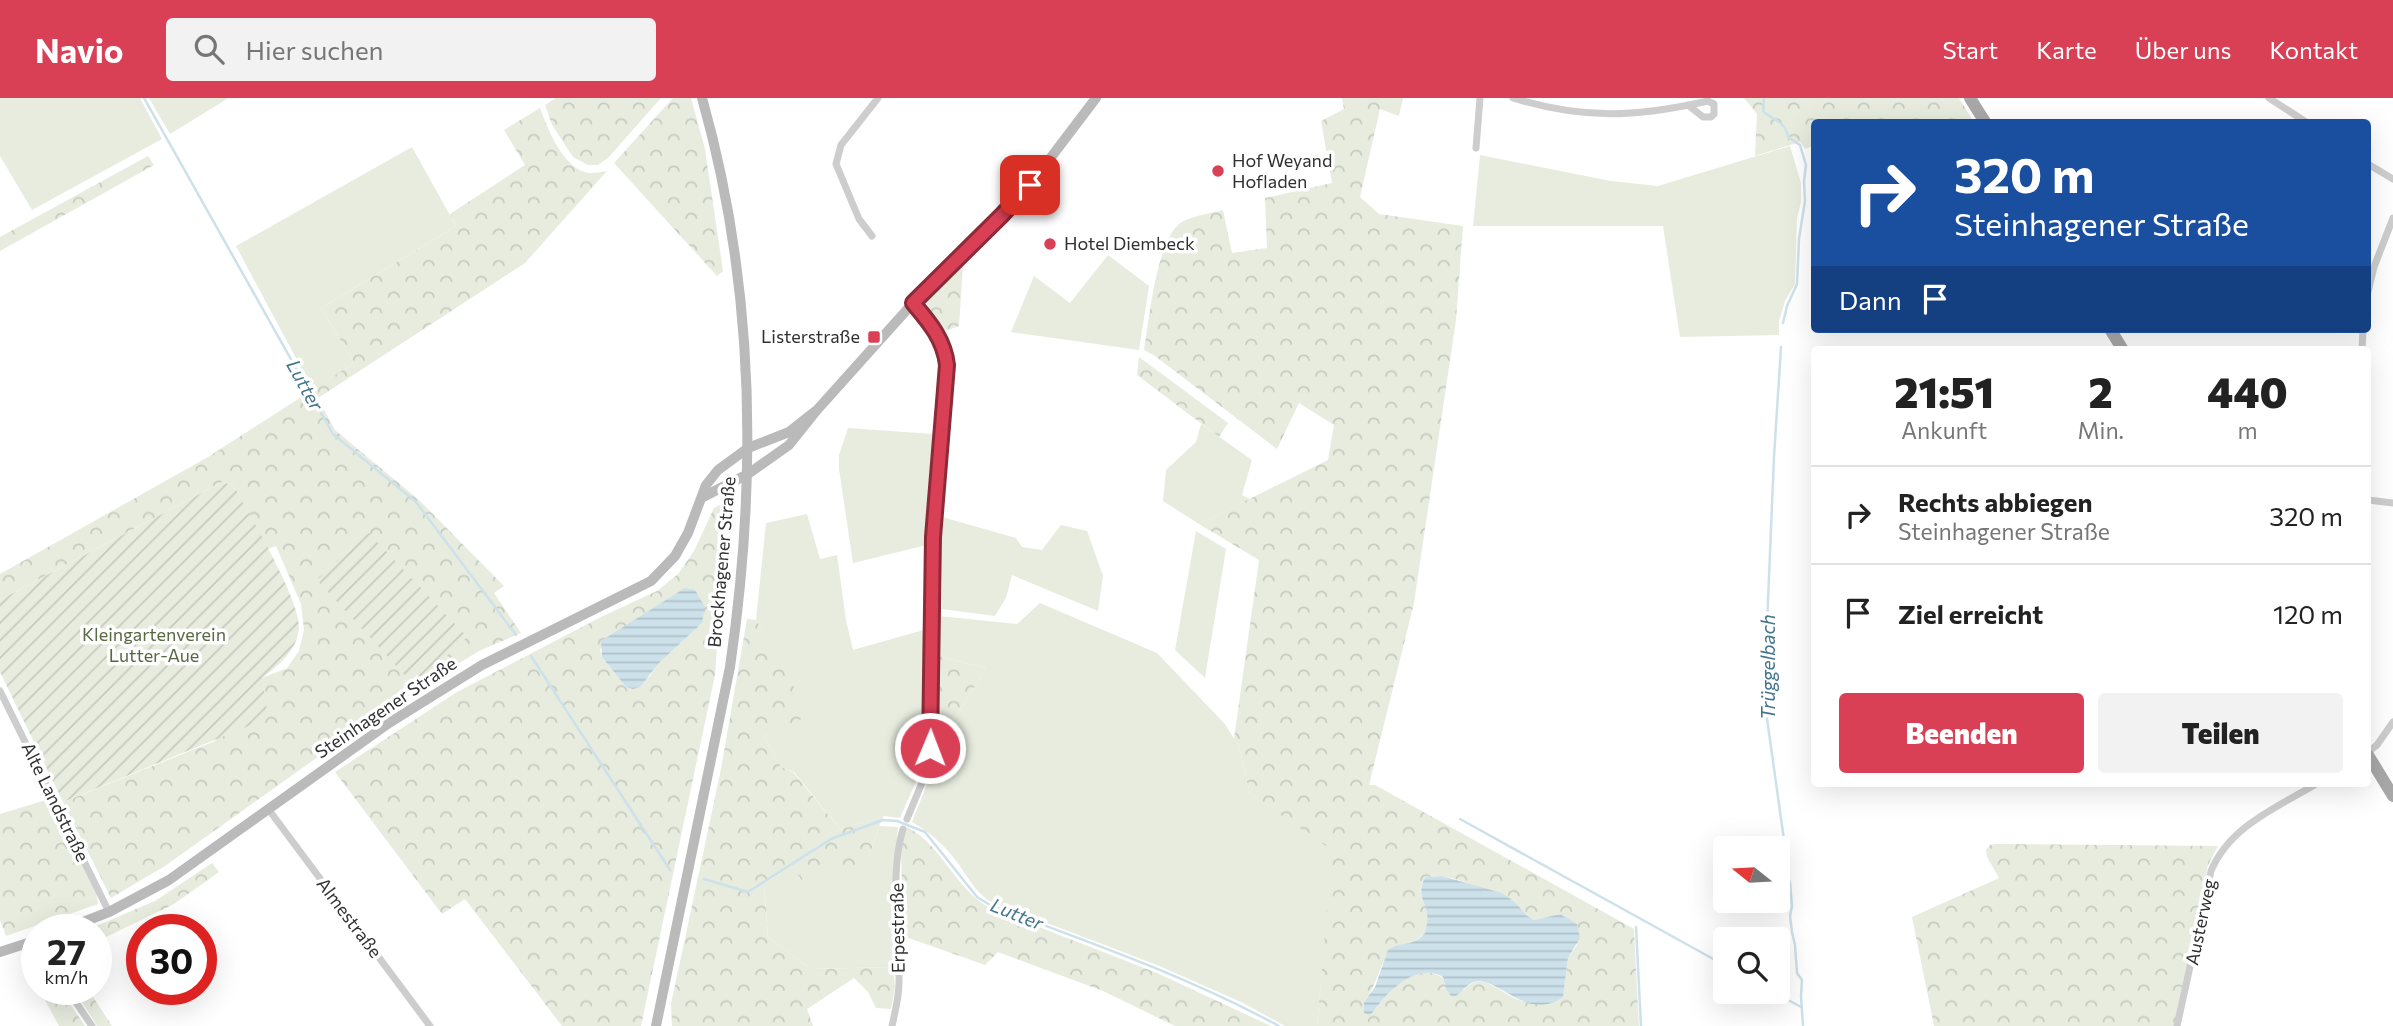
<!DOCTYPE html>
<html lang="de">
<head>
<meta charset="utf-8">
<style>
	:root { --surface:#fff; --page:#f2f2f2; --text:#222; --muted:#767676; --line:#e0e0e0; --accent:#d94056 }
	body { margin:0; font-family:Commissioner,sans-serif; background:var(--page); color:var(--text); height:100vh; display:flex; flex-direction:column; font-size:26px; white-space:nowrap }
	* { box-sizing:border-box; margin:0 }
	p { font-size:23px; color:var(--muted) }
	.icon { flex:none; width:38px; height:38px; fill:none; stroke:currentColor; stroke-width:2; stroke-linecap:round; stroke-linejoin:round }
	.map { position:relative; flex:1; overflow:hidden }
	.drawer { position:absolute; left:1811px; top:248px; width:560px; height:441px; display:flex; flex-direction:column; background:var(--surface); border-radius:7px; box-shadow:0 7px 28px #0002 }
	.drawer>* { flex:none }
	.guide { position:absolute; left:1811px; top:21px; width:560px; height:214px; border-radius:7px; box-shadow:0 7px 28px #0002; background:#1a4fa0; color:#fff; overflow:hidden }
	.needle { width:46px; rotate:288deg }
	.fabs { position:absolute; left:1713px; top:738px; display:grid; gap:14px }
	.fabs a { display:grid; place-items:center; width:77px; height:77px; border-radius:7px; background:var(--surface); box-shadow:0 7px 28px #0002; font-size:35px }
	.speed { position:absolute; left:21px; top:816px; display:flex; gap:14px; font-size:35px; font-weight:700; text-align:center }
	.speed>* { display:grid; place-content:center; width:91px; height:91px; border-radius:50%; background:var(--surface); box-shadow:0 7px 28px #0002; line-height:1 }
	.speed small { font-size:18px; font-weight:400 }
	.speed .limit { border:10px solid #d22; background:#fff; color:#111 }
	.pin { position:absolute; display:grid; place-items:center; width:60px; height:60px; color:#fff; margin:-30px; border-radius:14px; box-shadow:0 4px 10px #0006 }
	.me { position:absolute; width:77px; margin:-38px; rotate:1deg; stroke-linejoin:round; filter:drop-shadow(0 0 5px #0008) }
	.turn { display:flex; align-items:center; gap:24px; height:147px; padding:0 28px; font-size:32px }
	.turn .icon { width:91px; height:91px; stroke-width:2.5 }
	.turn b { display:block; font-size:49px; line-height:60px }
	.then { display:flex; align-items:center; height:66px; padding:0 28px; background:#0003; gap:14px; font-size:26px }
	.eta { display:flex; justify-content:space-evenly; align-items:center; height:119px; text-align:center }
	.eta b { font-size:42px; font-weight:800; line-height:49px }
	.primary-button { display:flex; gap:14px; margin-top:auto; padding:14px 28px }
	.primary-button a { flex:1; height:80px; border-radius:7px; background:var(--accent); color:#fff; font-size:28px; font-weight:800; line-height:80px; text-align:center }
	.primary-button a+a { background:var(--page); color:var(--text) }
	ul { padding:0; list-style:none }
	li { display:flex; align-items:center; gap:21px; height:98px; padding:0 28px; border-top:2px solid var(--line) }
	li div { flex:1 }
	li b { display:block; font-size:26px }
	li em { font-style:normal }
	header { display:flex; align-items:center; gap:42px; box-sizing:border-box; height:98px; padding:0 35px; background:var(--accent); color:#fff }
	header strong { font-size:33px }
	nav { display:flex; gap:38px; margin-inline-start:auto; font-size:24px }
	.search { width:490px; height:63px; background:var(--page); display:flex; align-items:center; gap:18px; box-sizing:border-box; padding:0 24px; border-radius:7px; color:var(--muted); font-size:26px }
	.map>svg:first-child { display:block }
	.grass { fill:#e7ecdf }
	.forest { fill:url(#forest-crowns); fill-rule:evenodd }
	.garden { fill:url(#garden-furrows) }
	.water { fill:url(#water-rules) }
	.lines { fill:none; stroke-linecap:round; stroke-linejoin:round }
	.stream { stroke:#cde1ea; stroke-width:2.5 }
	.minor { stroke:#cdcdcd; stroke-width:7 }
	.secondary { stroke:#bababa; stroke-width:10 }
	.primary { stroke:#a8a8a8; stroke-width:12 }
	.route-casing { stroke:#8d2a38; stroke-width:18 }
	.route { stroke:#d94056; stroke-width:12 }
	.poi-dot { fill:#d94056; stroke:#fff; stroke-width:2.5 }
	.labels { text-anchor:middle; stroke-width:7; stroke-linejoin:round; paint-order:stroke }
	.poi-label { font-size:18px; fill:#303030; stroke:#fff; text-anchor:start }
	.street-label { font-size:18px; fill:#303030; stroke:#fff }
	.park-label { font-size:18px; fill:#566940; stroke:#fff }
	.water-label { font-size:19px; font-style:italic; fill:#43768d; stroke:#fff }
</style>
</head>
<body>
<header>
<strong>Navio</strong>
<div class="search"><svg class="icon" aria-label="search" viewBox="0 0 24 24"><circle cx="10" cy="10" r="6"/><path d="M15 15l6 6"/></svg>Hier suchen</div>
<nav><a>Start</a><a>Karte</a><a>Über uns</a><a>Kontakt</a></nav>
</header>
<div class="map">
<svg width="2393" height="928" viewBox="0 0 2393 928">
	<defs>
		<pattern id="forest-crowns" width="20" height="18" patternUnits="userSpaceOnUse" patternTransform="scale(1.75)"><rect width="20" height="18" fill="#e7ecdf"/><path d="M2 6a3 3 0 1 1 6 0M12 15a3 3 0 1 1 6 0" fill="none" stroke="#c6cbc0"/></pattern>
		<pattern id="garden-furrows" width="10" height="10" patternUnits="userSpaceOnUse" patternTransform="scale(1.75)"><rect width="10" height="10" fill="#e7ecdf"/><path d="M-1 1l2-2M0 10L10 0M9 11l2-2" fill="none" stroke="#c6cbc0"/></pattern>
		<pattern id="water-rules" width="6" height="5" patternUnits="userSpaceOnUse" patternTransform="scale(1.75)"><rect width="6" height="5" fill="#cde1ea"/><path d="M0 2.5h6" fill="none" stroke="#b0c1c9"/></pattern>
	</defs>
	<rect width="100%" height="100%" fill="#fff"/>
	<path class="grass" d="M0,0H140L162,41L32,112L0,58Z
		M149,0H227V1L170,36Z
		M1790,48L1801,85V104L1797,120L1795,186L1785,203L1779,223V237L1680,239L1663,128H1473L1480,57L1611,83L1658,88Z
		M412,49L456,128L321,210L354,265L313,292L236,148Z
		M1108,157L1149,188L1139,252L1011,234L1034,178L1070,205Z
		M1201,326L1252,362L1242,397L1250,401L1199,426L1163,403L1166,372L1196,344Z
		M848,330L933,336L927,447L853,465L839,371V357Z
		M807,416L820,461L837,457L846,522L853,552L927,531L926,652L921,672L900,720L884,718L840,731L794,674L781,669L764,638L809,616L756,522L766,425Z
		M942,419L1016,440L1022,449L1042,452L1061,427L1087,433L1103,478L1098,513L1012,477L1006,500L995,518L942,511Z
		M1196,433L1226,451L1205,580L1175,552Z
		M1040,505L1157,555L1225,626L1239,649L1250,696L1333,752L1317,928H1285L1243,905L1157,867L989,803C974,792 968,779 957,764C946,749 929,733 912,724L931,676L937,649L986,570L938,558L939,518L1017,526Z
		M879,728L898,729L893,777V869L811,871L768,839L764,786L792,768L868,762Z"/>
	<path class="forest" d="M556,0H661L609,59L598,67H588L573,59L552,27L545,7Z
		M673,0H691L705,51L723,173L717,178L614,65Z
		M1342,0H1403L1399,18L1380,11L1360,99L1379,116L1463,128L1456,222L1414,505L1369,687H1375L1634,831L1639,928H1317L1332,752L1250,696L1239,649L1234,641L1259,462L1199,426L1328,362L1334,327L1299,305L1277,351L1155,258L1144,252C1149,222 1156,149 1177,128C1187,118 1209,116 1223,112L1232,155L1267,150L1265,100L1332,85L1321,23L1344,11ZM1442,778L1459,782L1516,805L1526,818L1534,822L1560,816L1577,847L1568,860L1563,898C1552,906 1525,906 1514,900C1497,892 1480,873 1464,892L1446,891L1443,880C1417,862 1386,894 1373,915L1364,904C1378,885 1379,867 1392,849L1411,846L1425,835C1426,829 1428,823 1427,817C1425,799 1415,799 1425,779Z
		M1744,0H1959L1974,24H1815V47L1805,51L1800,44L1755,58L1757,16Z
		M540,10C547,30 564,73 590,75C595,75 601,74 607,73L525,165L318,300L335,332L419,402L504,488L494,495L521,535L479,553L446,573L322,656L165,768L111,800L63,704L215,643L262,580L287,570L299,553L304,532L301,506L276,448L268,451L234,388L222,384L0,502V476L208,359L354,265L321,210L456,128L450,116L525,67L504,32Z
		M148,58L154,67L0,153V139Z
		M963,166L959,228L943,234L926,204Z
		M1139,259L1228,325L1219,339L1137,277Z
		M720,407L724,408L727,414L715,577L641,928H562L465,801L442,816L335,674L457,594L603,518L657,493L678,476L694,453L714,410ZM702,525L659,565L649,579L626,589L602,559L600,551Z
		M747,521L756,522L810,617L764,638L781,669L793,674L840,731L884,718L879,728L868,762L863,765L803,784L792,768L764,786L768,839L811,871L893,869L895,889L891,911L876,910L868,894L854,880L807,911L813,928H672L671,906L721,671Z
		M938,558L986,570L937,649Z
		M49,701L96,794L98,806L6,838L0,822V716Z
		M907,729C943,748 954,790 990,810L1157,875L1271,928H1175L1103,893L998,854L985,867L903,838L901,748Z
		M1995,746L2218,748L2208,767L2174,928H1934L1912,819L1999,780L1987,759L1986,752L1990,747Z
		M212,765L219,774L174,806L96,844V831H89L155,803Z
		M39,891H60L85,928H59Z
		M74,891H88L112,928H97Z"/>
	<path class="garden" d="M222,384L234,388C249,416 300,501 299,530C297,553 279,567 262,580L268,620L63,704L0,574V502Z
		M368,434L467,539L415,588L317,482Z"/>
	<path class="water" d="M685,490L695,492L705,509L702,525L659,565L640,589L633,591L626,589L602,559L601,543Z
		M1442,778L1502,795L1516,805L1526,817L1534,822L1560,816L1577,826L1580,840L1568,860L1563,899C1527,925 1497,877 1474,884C1467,886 1462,894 1456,898H1451L1446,891L1443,879C1420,865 1393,888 1380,905C1375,910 1375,914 1369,917L1364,915V904L1375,889L1388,852C1402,842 1410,851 1425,835C1426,829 1428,823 1427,817C1425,800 1416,799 1425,779Z"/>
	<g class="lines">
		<path class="stream" d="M144,0L333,336L416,404L516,537
			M1764,0L1763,13C1773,23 1786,23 1788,39L1800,47L1806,67L1804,83L1805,103L1799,141L1797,186L1787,208L1783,225
			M1781,249L1774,359L1764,599L1784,742L1782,756L1790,785L1792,808L1790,818L1792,834L1795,847L1797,875L1802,882L1801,898L1803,928
			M531,558L670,772
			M1460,721L1726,868
			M704,781L748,794L831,741L883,722L897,723L925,734L977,799L990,807C1088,844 1187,878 1279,928
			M1636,829L1641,928
			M1773,894L1801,909"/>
		<path class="minor" d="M1513,0C1584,22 1636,19 1708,3L1714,6V16L1711,19H1703L1688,7
			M2269,0L2306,24
			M1476,50L1480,0
			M2368,66L2393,81
			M872,138L859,121L836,66L841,47L878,0
			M2368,194L2374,169L2393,120
			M2362,252L2363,231
			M2368,402L2393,405
			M0,593L109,814
			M2368,654L2377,647L2393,624
			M269,712L430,928
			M907,721L926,675L930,651L933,439L947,267C944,241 929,224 913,205
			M67,891L92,928
			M892,928C895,914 899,899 899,885C900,836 889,777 903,731
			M2177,928L2211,773C2230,728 2276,710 2316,686"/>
		<path class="secondary" d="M703,399L748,376L789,347L817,312L913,205L1002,117L1030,87L1096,0
			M65,831L109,814L169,782L389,625L482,567L651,483L675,458L688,435L706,387L718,372L748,350L789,334L817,312
			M0,854L37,842
			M656,928L730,569C758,378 755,187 702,0"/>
		<path class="primary" d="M1970,0L1985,24
			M2110,231L2123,252
			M2368,657L2393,698"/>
	</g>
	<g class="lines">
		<defs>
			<path id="route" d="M930,650L933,439L947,267C944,241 929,224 913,205L1002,117L1030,87"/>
		</defs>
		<use href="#route" class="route-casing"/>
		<use href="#route" class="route"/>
	</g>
	<g class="poi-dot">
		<circle cx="1218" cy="73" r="7"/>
		<circle cx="1050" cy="146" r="7"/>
		<rect x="867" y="232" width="14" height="14" rx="3.5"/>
	</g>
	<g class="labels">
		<g class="poi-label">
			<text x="1232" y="69">Hof Weyand<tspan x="1232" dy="21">Hofladen</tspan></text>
			<text x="1064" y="152">Hotel Diembeck</text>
			<text x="860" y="245" text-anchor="end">Listerstraße</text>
		</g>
		<g class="street-label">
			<text transform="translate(722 464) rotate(-85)" y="6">Brockhagener Straße</text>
			<text transform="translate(386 610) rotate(-34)" y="6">Steinhagener Straße</text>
			<text transform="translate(55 704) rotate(64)" y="6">Alte Landstraße</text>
			<text transform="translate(349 820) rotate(53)" y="6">Almestraße</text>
			<text transform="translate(2201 824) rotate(-78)" y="6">Austerweg</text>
			<text transform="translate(898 830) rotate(-91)" y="6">Erpestraße</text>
		</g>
		<g class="park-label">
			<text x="154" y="543">Kleingartenverein<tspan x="154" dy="21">Lutter-Aue</tspan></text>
		</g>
		<g class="water-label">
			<text transform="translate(305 287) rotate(61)" y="7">Lutter</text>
			<text transform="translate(1768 569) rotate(-90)" y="7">Trüggelbach</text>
			<text transform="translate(1017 816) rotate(22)" y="7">Lutter</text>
		</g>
	</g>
</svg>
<div class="fabs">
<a><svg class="needle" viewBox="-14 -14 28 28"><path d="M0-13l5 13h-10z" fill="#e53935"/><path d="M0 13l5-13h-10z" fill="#767676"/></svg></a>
<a><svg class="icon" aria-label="search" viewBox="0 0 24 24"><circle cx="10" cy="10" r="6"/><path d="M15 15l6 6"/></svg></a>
</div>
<div class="speed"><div>27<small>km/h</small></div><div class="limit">30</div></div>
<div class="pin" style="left:1030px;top:87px;background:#d93025"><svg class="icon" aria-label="arrive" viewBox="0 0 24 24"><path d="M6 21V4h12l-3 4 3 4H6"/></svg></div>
<svg class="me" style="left:930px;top:650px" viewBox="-20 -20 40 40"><circle r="17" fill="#d94056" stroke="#fff" stroke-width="3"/><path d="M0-11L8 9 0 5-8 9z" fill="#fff"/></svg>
<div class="guide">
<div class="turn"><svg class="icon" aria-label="right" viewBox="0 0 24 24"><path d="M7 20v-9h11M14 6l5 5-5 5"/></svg><div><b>320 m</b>Steinhagener Straße</div></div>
<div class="then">Dann<svg class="icon" aria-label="arrive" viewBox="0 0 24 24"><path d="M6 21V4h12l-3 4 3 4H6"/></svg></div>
</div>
<section class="drawer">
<div class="eta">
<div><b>21:51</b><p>Ankunft</p></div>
<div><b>2</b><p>Min.</p></div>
<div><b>440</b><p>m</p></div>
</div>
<ul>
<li><svg class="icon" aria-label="right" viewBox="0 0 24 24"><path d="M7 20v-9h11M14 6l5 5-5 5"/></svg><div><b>Rechts abbiegen</b><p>Steinhagener Straße</p></div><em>320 m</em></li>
<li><svg class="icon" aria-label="arrive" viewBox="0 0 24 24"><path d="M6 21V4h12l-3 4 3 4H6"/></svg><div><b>Ziel erreicht</b></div><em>120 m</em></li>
</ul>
<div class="primary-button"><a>Beenden</a><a>Teilen</a></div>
</section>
</div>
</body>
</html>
